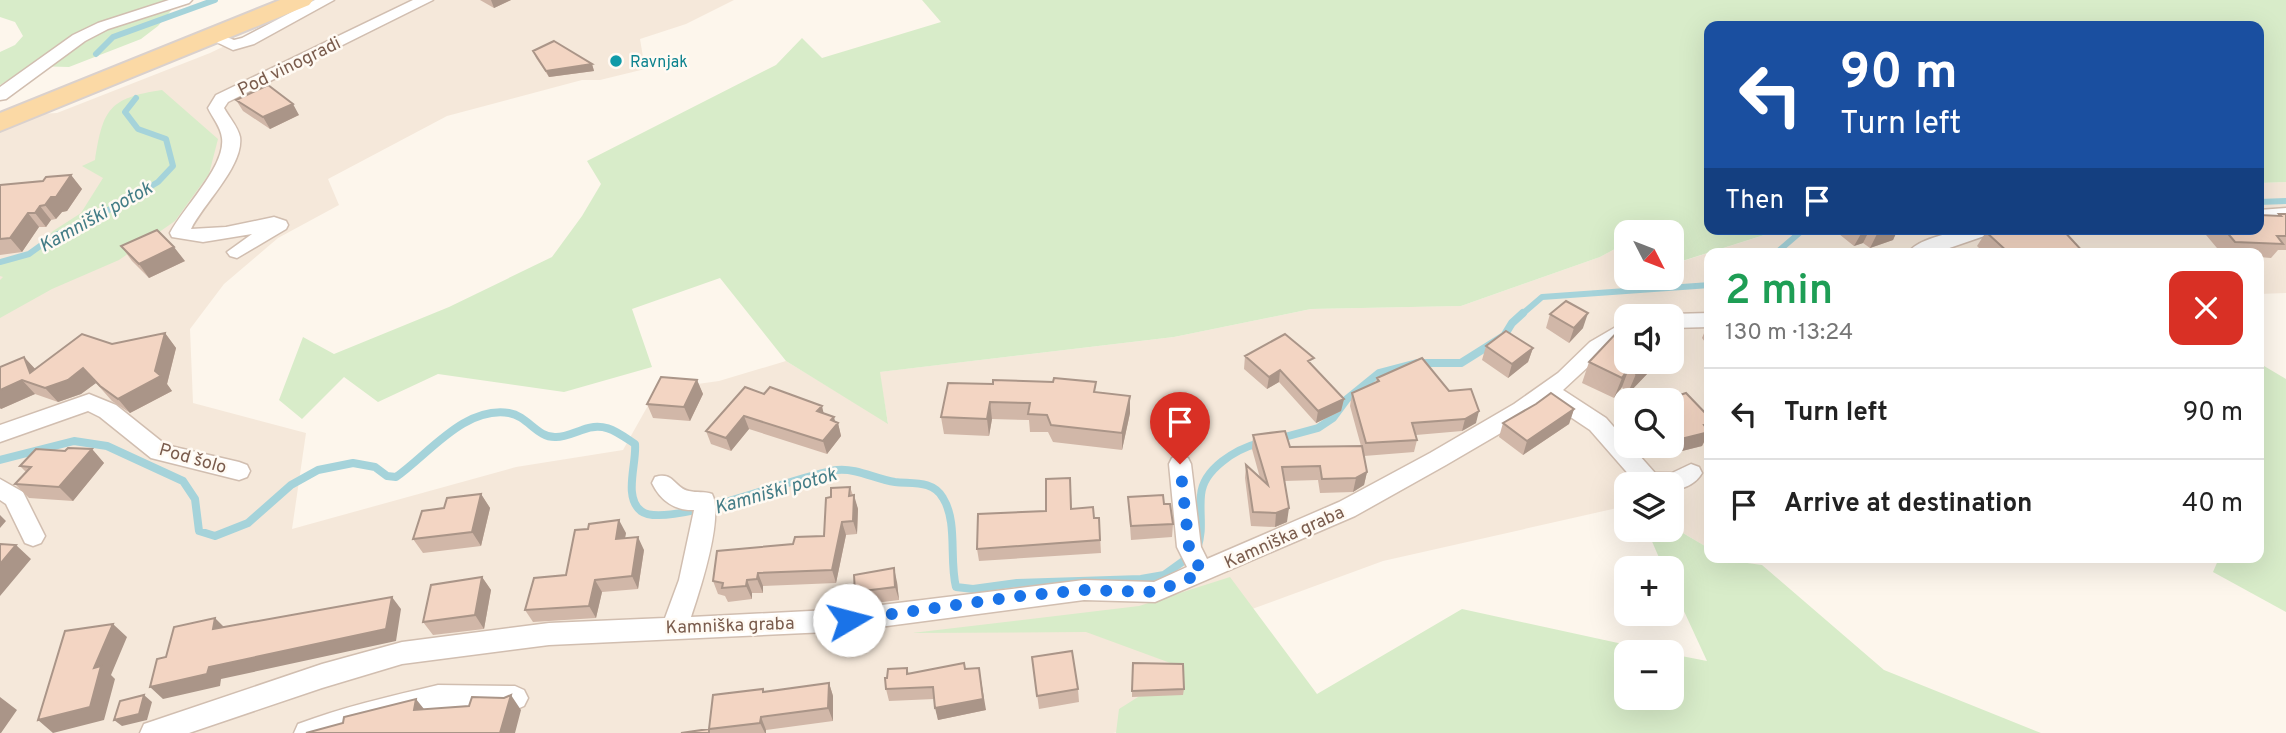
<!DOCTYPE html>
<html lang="en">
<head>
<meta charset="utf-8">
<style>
	:root { --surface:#fff; --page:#f6f6f6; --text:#222; --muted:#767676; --line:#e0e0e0 }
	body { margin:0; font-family:Overpass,sans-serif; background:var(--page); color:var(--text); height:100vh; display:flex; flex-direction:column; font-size:26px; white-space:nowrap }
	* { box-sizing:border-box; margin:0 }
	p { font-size:23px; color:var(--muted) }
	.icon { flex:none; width:38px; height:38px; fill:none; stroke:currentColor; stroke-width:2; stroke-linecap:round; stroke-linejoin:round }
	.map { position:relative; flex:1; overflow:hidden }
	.sheet { position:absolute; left:1704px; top:248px; width:560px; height:315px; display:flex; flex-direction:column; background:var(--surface); border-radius:14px; box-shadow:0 7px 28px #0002 }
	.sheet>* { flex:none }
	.banner { position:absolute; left:1704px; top:21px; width:560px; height:214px; border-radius:14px; box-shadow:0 7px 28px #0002; background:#1a4fa0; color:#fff; overflow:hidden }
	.needle { width:46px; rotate:132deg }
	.fabs { position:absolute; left:1614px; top:220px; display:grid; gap:14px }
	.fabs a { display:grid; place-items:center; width:70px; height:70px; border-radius:14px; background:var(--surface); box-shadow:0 7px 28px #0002; font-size:35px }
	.pin { position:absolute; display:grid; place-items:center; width:60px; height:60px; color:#fff; margin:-72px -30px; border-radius:50% 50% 50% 0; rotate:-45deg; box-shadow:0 0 7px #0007 }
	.pin .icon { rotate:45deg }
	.me { position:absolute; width:77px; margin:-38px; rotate:82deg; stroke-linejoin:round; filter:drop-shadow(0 0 5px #0008) }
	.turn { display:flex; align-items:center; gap:24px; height:147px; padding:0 21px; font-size:32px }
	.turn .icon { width:91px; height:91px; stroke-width:2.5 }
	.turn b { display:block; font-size:49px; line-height:60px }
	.then { display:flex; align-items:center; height:66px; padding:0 21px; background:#0003; gap:14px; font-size:26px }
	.round { display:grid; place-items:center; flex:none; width:74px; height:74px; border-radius:14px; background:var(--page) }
	.summary { display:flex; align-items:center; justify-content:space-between; height:119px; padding:0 21px }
	h1 { font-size:42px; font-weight:600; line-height:52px; color:#1e9e55 }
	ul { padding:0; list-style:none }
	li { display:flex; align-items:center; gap:21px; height:91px; padding:0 21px; border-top:2px solid var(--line) }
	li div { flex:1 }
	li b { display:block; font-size:26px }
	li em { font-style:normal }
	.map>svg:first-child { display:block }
	.residential { fill:#f5e8da; fill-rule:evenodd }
	.green { fill:#d8ecc9 }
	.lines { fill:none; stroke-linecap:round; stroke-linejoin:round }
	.stream-far1 { stroke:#a5d3da; stroke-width:6 }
	.stream { stroke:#a5d3da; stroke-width:8 }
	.minor-casing { stroke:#d1beb0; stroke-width:3 }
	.primary-casing { stroke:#dad1cd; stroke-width:4 }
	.minor { fill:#fff; fill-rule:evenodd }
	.primary { fill:#fbd9a5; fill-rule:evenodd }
	.wall { fill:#d1b7a8 }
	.shaded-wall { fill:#aa9588 }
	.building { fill:#f3d5c3; stroke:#aa9588; stroke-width:2 }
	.route { stroke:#1a73e8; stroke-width:12; stroke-dasharray:0 21.6 }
	.culture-dot { fill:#0f9aa8; stroke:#fffaf3; stroke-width:2.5 }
	.labels { text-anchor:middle; stroke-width:5; stroke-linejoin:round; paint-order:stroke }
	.far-culture-label { font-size:16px; fill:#0d838f; stroke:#fffaf3; text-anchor:start }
	.street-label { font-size:18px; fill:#7a5c4d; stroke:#fffaf3 }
	.water-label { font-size:19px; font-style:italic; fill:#437c86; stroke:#fffaf3 }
</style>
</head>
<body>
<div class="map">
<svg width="2286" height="733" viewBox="0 0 2286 733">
	<rect width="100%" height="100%" fill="#fdf6ec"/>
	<path class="residential" d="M321,0H734L686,24L640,39L645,69L600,80H582L447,116L328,179L339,205L278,238L224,284L190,329L193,403L306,433L292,529L516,467L623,450L650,402L683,386L719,381L786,361L888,423L879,372L1174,337L1311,309L1461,306L1600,257L1626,243V278H1671V259L1680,262L1783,229H2259V183L2286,182V293L2259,294V254H1710V549L1671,526V485H1626V506L1383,561L1222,620L1229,709L1113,733H0V116L57,113L210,53ZM1626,317H1671V362H1626ZM1626,401H1671V446H1626Z"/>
	<path class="green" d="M0,0H180L158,26L141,39L69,67L31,66L0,85V52L15,45L23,36L15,22L0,17Z
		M922,0H2286V182L2259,183V26H1710V229H1783L1679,262L1671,259V233H1626V243L1600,257L1461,306L1311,309L1174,337L880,372L888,424L786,361L720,278L632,309L652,367L564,392L438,374L378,402L344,377L302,419L279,400L303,337L334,354L449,307L552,257L582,216L601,184L587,161L776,65L802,38L822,58L941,22Z
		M162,90L218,139L209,174L175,221L119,260L52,289L0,318V280L3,277L0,276V259L29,257L53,231L81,213L103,178L82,166L95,160C103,109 109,98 162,90Z
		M2259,363L2286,379V612L2213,572L2219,558H2259Z
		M1671,526L1710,549V558L1762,565L1884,670L2041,733H1116L1119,709L1184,668L1086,632L912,633L1139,606L1230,577L1317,694L1462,609L1664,653H1626V698H1671V654L1707,661L1671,583V569H1664L1647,530H1671Z"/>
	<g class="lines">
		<path class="stream-far1" d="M96,54L113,37L215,0
			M2259,202L2286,201
			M1775,254L1804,229
			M0,262L29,254L54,236L123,203L158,182L173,166L166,139L138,129L125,112L136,98
			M1521,315L1542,297L1710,285"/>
		<path class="stream" d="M1281,438L1318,428L1333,418L1347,399L1379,373L1417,363H1461L1504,336L1512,323L1523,313
			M0,460L74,441L107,446L183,481L195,499L199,531L215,536L248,523L291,485L318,470L353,463L375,467L387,476L396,477C429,454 464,406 509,413C528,416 537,438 556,437C565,437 573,433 582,430C604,421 617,432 635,444C637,463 623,497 641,511C666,531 800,474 837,470C857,468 875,479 895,482C912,484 933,480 943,498C958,522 949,560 956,587L973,589L1017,583L1141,579L1164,575L1189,557
			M1197,549C1204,530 1199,514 1201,495C1203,469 1236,449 1259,443"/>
		<defs>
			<path id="minor" d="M169,0H192L189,3L108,29L85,41L6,99L0,100V87L73,35L98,23Z
				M315,0H334L254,44L233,50L206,37L214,32L234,40L242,38Z
				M413,0H433L228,102L224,108C229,117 238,127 240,137C244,166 203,204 191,229L226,227L274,217L286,221L288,225L286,229L237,258L230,256L227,252L252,234L203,242L172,237L170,233C183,208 226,166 222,138C221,127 212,117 208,108L216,95Z
				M2286,208V220L2259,222V210Z
				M1964,229H1995L1993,233L1932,254H1907C1918,238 1947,235 1964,229Z
				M1710,313V327L1671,328V317H1663L1671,314Z
				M1626,321V338L1604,352L1563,390L1606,418L1626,441V446H1631L1655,473H1672L1691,464L1699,467L1702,473C1696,484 1683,489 1671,491V485H1638L1590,430L1548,402L1530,416L1446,465L1355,516L1155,602L1084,600L849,631L549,645L402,664L322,688L189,733H140L144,724L153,721L322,664L402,642L549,623L665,618L679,580L694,510C675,511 660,500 652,483L655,477C674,471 674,488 689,491C697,493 704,491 712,494C724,517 700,590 691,617L849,609L1084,580L1154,582L1187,567L1177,547L1169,464L1172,458L1180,455L1188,458L1191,464L1201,547L1207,559L1339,502L1430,453L1514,404L1558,373L1590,342Z
				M89,394L116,405L166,445L239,462L247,465L250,471L247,477L239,480L151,458L100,417L88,411L0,442V425Z
				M0,479L23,492L45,536L41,543L33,546L25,543L6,504L0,500Z
				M438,685L515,686L524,690L528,698L524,706L515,710L438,709L344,733H294L298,724C343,707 391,696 438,685Z"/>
			<path id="primary" d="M280,0H313L309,5L0,131V113Z"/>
		</defs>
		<use href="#minor" class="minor-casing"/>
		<use href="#primary" class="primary-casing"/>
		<use href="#minor" class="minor"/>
		<use href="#primary" class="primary"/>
	</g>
	<path class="wall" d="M480,0H511L494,8Z
		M533,51L592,64L594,71L549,77L536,58Z
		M236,100L299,115L270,129L243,111Z
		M71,175L82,189L67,211L62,212L56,219L51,220L46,227H39L22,252L0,255V185L43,181Z
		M2279,214H2286V250H2278L2271,258L2259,257V254H2222L2201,229H2259Z
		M1842,229H1898L1893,240L1870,248L1863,243L1854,246L1839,234Z
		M1986,232L2085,254H1985L1977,246Z
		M121,246L185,261L149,278L132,261Z
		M1550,314L1583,328L1569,343L1546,328Z
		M1710,323V349L1702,338L1708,324Z
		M1621,328L1648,373L1627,395L1622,387L1614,398L1582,383L1589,362Z
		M165,333L176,348L167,384L172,391L130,413L112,401L96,383L81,394L58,402L35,394L1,409L0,408V367L24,357L35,369L112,344Z
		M1486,346L1533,348L1528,362L1508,378L1482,360Z
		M1245,356L1313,366L1344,399L1341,411L1316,423L1279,382L1267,389L1244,369Z
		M1377,378L1449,391L1476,423L1462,431L1416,435L1417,440L1414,452L1364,456L1367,472L1364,485L1353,492L1320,493L1318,480L1284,481L1287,522L1275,527L1251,526L1245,478L1246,465L1260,478L1252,449L1253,435L1290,447L1361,446L1350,406L1352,393L1376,382Z
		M697,380L703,394L690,421L653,418L647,404Z
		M948,383L1097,392L1130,396V413L1122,450L1053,442L1048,432H1030L1029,420L992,419L989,436L944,434L941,417Z
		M745,387L824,414L838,423L841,436L827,454L749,429L731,451L711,444L706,431Z
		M1671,401L1710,430L1702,446L1670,454L1663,446H1671Z
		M1574,409L1569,424L1523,455L1499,437L1503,423Z
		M92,449L104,463L73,501L29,498L15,484L26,472L20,466L65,451Z
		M1070,478L1072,509L1094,518H1099L1101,553L979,561L977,549L1046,511Z
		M850,487L858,509L857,534L846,535L836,583L763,586V593H752V599L728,602L725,596L718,594L713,581L793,544L824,536L831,497Z
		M481,494L490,508L481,546L423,553L413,539L444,508Z
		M1128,497L1164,504L1173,524L1172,537L1131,540Z
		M626,533L625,538L644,550L638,589L602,592L596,618L533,622L525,610L566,575Z
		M482,577L491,590L484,629L433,635L423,622Z
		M897,582L899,600L859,605L855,592Z
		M1032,657L1078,689L1079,702L1039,709Z
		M907,668L909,674L965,669L986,710L938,720L934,699L889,701L886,689L887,678Z
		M829,683L833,696V721L766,730V733H681L709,729L764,692Z
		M1184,689L1183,695L1132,697V691Z"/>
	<path class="shaded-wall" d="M491,0H511L494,8Z
		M592,64L594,71L549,77L546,71Z
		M293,104L299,115L270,129L263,117Z
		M71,175L82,189L67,211L62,212L56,219L45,205L51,197Z
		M40,206L51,220L46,227L35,213Z
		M28,213L39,227L22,252L10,238Z
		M1868,229H1870L1863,243L1854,246L1862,232Z
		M1890,229H1898L1893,240L1870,248L1877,234Z
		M174,247L185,261L149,278L139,264Z
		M1588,313L1583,328L1569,343L1574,328Z
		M165,333L176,348L167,384L172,391L130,413L118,399L155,371Z
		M1533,348L1528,362L1508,378L1512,364Z
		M24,357L37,371L30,373Z
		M1647,362H1652L1648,373L1627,395L1636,374Z
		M1630,366L1622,387L1614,398L1622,378Z
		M83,368L96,383L81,394L58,402L45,388Z
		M1280,370L1279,382L1267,389L1269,377Z
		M22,380L35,394L1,409L0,408V390Z
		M697,380L703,394L690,421L684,407Z
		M1130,396V413L1122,450V433Z
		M1344,399L1341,411L1316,423L1318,411Z
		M990,402L992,419L989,436L987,419Z
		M822,406L825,419L817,411Z
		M1574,409L1569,424L1523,455L1527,441Z
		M1479,411L1476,423L1462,431L1465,419Z
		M744,416L749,429L731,451L726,438Z
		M834,417L836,425L838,423L841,436L827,454L823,441L831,420Z
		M1710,424V430L1702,446L1670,454L1677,440L1704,425Z
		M92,449L104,463L73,501L59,487Z
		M1367,472L1364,485L1353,492L1356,478Z
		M481,494L490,508L481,546L472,532Z
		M854,495L858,509L857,534L853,521Z
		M1289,508L1287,522L1275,527L1276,513Z
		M0,515L6,521L0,528Z
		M619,520L626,533L622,552L616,539Z
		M842,522L846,535L836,583L832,570Z
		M638,537L644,550L638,589L632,576Z
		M16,545L31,559L0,596V564Z
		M894,568L897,582L899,600L895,587Z
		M758,573L763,586V593L757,579Z
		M482,577L491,590L484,629L475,615Z
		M595,580L602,592L596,618L589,606Z
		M747,580L752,593V599L746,586Z
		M392,597L401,609L396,641L221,679L220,686L163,699L150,687L209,667Z
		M215,618L227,630L213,629Z
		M113,624L127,637L111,675L115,679L104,720L53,733L38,720L94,668Z
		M979,668L986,710L938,720L935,708Z
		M829,683L833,696V721L828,708Z
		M144,695L152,702L147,720L122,726L114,720Z
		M511,695L521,710L515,733H500Z
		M0,697L17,710L1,733H0Z
		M416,699L428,714L414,710Z
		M761,717L766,730V733H765L760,723Z"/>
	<path class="building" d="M554,41L592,64L546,71L533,51Z
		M268,85L293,104L263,117L236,100Z
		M71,175L56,197H51L45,205L40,206L35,213H28L10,238L0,239V185L43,181L46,177Z
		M2279,214H2286V236H2277L2283,244L2235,242L2224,229H2259V215L2281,216Z
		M1871,229H1890L1877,234Z
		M1998,229H2062L2085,254H2060L2056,249L2010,254L1986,232Z
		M157,230L174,247L139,264L121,246Z
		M1951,249L1957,254H1938Z
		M1566,301L1588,313L1574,328L1550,314Z
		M1626,326V362H1647L1636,374L1630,366L1622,378L1589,362L1621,328Z
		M1506,331L1533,348L1512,364L1486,346Z
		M165,333L155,371L161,376L118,399L100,386L83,368L68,380L45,388L22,380L0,390V367L24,357L30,373L82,334L112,344Z
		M1285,334L1314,358L1308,361L1344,399L1318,411L1280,370L1269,377L1245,356Z
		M1422,358L1449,391L1471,389L1479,411L1465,419L1412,423L1417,440L1366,443L1352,393L1379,381L1377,378Z
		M661,377L697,380L684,407L647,404Z
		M1054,378L1096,382L1094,392L1130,396L1122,433L1051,425L1047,415L1028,414L1030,403L990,402L987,419L941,417L948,383L993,384V380L1053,382Z
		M745,387L764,394L770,387L822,406L817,411L834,417L831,420L838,423L823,441L744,416L726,438L706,431Z
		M1551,393L1574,409L1527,441L1503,423L1536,404Z
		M1686,393L1710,418V424L1704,425L1709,432L1677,440L1671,434V401H1662Z
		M1285,431L1290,447L1362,446L1367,472L1356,478L1322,479L1320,466L1282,467L1289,508L1276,513L1253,512L1246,465L1268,485L1253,435Z
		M68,448L92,449L59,487L15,484L31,467L20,466L36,449L65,451Z
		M1070,478L1071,509L1093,507L1094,518H1099L1100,540L977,549L978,514L1046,511V479Z
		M850,487L849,496L854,495L853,521L842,522L832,570L758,573L757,579L747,580L746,586L722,588L723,583L713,581L717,551L793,544L795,537L824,536L826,498L831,497V488Z
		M481,494L472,532L413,539L422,511L444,508L447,498Z
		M1163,495L1164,504H1170L1173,524L1131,526L1128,497Z
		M619,520L616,539L638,537L632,576L595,580L589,606L525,610L534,578L566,575L575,530L588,529L589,524Z
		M0,544L16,545L0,564Z
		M894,568L895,587L855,592L854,575Z
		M482,577L475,615L423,622L431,585Z
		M392,597L386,629L209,667L207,674L150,687L157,659L166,657L174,627L215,618L213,629Z
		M113,624L94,668L101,666L90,707L38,720L65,631Z
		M1072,651L1078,689L1037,696L1032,657Z
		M964,663L965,669L979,668L983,699L935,708L933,687L886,689L885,678H887L888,669L907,668V674Z
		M1133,663L1183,664L1184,689L1132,691Z
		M829,683L828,708L761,717L760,723L709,729L713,695L763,689V692Z
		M144,695L139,714L114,720L120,701Z
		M511,695L500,733H306L343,723L344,717L416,699L414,710L469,706L472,697L504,698Z
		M709,729V733H681Z"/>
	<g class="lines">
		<path class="route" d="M849,620L1021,596L1084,590L1155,592L1202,573L1189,547L1180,464"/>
	</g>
	<circle class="culture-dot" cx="616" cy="61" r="7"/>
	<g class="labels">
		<g class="far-culture-label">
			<text x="630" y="67">Ravnjak</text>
		</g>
		<g class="street-label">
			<text transform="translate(289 66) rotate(-26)" y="6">Pod vinogradi</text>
			<text transform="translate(193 458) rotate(16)" y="6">Pod šolo</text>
			<text transform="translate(1284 537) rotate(-24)" y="6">Kamniška graba</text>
			<text transform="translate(730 625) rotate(-2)" y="6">Kamniška graba</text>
		</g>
		<g class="water-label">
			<text transform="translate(95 216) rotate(-29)" y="7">Kamniški potok</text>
			<text transform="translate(775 490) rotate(-16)" y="7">Kamniški potok</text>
		</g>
	</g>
</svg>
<div class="fabs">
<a><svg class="needle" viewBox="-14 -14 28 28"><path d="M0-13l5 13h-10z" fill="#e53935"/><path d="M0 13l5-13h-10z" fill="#767676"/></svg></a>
<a><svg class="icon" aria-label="sound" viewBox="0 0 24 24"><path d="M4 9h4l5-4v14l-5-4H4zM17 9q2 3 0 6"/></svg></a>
<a><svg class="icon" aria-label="search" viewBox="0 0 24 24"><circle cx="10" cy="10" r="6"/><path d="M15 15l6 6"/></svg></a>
<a><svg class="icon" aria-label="layers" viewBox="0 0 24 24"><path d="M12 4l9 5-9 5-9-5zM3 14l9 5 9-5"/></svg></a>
<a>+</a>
<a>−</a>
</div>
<div class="pin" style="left:1180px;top:464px;background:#d93025"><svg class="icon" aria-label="arrive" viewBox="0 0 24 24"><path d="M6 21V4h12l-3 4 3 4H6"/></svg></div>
<svg class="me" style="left:849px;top:620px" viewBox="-20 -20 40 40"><circle r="19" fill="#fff"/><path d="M0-13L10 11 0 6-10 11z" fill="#1a73e8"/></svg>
<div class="banner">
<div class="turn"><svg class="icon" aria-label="left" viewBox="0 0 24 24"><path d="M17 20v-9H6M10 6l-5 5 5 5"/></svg><div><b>90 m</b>Turn left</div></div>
<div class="then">Then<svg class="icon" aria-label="arrive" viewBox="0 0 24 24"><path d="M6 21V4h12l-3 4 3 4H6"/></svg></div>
</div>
<section class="sheet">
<div class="summary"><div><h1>2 min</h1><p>130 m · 13:24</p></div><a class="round" style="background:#d93025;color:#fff"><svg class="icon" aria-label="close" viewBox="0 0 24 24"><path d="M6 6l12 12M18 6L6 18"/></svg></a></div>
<ul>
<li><svg class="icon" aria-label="left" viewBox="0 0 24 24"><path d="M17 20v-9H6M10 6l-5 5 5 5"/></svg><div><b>Turn left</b></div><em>90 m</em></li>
<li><svg class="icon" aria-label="arrive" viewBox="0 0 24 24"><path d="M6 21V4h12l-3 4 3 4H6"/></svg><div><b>Arrive at destination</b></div><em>40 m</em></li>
</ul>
</section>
</div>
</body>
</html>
